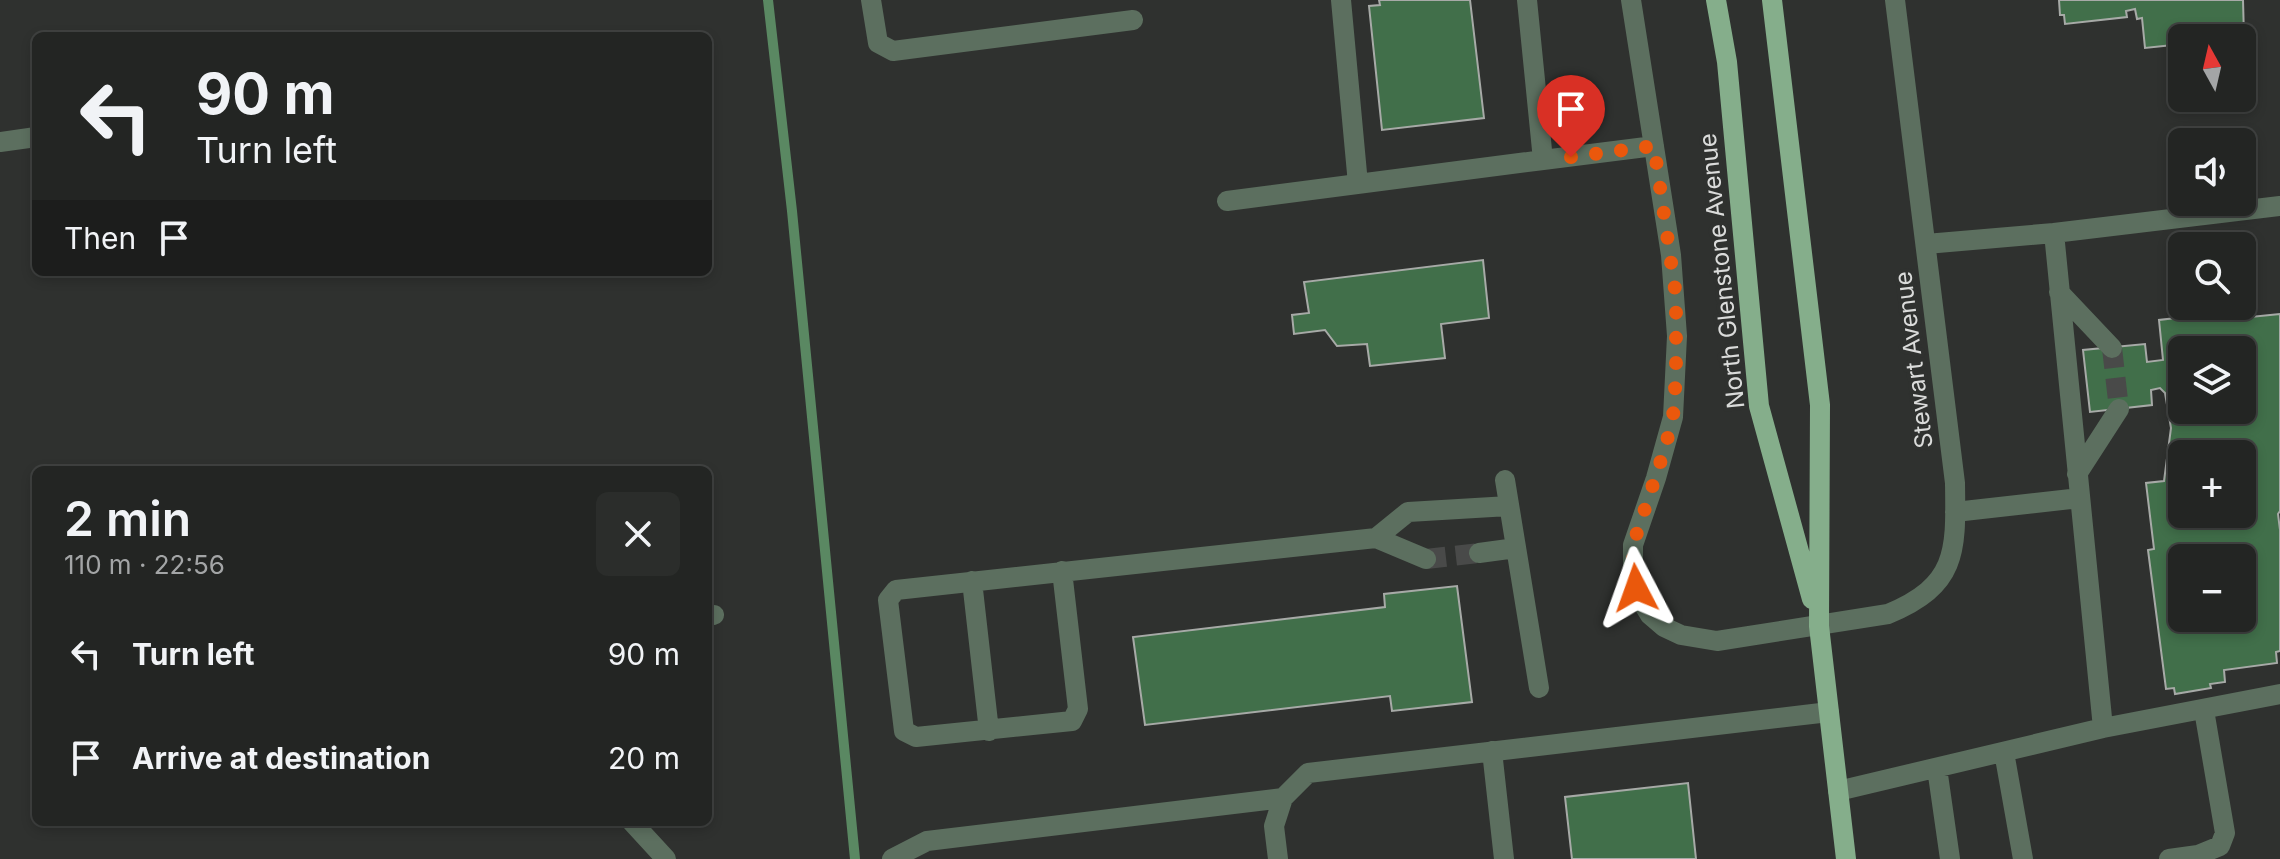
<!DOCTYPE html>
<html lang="en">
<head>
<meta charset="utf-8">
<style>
	:root { --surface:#232523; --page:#2b2d2b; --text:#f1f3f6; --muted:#a3a5a6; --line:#404241 }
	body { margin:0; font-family:Inter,sans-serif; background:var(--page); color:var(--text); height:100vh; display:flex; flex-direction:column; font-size:30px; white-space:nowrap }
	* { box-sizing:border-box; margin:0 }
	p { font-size:26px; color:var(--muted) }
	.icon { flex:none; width:44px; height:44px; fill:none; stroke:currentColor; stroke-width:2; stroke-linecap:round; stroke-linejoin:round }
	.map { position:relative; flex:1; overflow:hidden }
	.details { position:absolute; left:32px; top:466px; width:680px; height:360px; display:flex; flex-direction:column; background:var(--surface); border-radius:12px; box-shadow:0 4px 12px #0003,0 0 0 2px var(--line) }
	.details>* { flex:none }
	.banner { position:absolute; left:32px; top:32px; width:680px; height:244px; border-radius:12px; box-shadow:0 4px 12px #0003,0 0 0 2px var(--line); background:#232523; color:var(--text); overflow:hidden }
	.needle { width:52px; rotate:352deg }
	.buttons { position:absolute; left:2168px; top:24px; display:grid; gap:16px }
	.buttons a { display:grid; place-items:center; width:88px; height:88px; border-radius:12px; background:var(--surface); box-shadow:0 4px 12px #0003,0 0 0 2px var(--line); font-size:40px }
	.pin { position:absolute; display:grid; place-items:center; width:68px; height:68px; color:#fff; margin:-82px -34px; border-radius:50% 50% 50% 0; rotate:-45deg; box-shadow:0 0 8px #0007 }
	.pin .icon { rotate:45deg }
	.me { position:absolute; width:88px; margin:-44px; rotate:356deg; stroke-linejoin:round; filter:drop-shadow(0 0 6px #0008) }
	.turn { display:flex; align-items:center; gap:28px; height:168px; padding:0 32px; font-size:36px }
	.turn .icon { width:104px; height:104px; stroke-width:2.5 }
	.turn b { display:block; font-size:56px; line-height:68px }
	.then { display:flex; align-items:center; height:76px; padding:0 32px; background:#0003; gap:16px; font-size:30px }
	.round { display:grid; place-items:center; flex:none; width:84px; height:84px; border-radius:12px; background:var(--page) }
	.overview { display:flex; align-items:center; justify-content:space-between; height:136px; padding:0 32px }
	h1 { font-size:48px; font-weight:600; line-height:60px }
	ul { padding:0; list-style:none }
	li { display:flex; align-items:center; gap:24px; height:104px; padding:0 32px }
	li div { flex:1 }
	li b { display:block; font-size:30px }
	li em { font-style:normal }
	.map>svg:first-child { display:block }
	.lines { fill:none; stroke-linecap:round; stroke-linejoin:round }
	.stream { stroke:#5a8862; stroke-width:10 }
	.building { fill:#416f4a; stroke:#a7aaa7; stroke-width:2; fill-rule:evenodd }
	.minor-tunnel { stroke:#494a49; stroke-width:20; stroke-dasharray:20 10; stroke-linecap:butt }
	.minor { stroke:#5c6f5f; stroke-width:20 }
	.major { stroke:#85ae8b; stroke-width:20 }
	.route { stroke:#ea580c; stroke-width:14; stroke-dasharray:0 25.2 }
	.labels { text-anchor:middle; stroke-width:8; stroke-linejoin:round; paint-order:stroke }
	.street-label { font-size:24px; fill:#dadbda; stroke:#2f312f }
</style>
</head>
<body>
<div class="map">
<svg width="2280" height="859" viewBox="0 0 2280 859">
	<rect width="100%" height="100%" fill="#2f312f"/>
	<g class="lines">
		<path class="stream" d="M768,0L792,211L855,859"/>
	</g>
	<path class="building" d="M1379,0H1470L1484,118L1382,130L1369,6L1380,5Z
		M2059,0H2243L2244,37L2182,38V44L2145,48L2142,18L2137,19L2135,9L2126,11L2127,17L2065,24L2064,15H2060Z
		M1483,260L1489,318L1441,324L1445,358L1370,366L1367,344L1337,346L1325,330L1294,334L1292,315L1309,313L1304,282Z
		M2220,313L2221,320L2280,314V511L2278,514L2280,530V651L2276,652L2277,663L2224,670L2225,682L2210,684L2211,688L2175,694L2174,688L2166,689L2148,550L2154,549L2146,483L2164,481L2171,428L2165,393L2160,388L2151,390L2152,405L2090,412L2083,350L2145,344L2147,362L2163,360L2159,320ZM2182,350H2242V410H2182ZM2182,454H2242V514H2182ZM2182,558H2242V618H2182Z
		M1457,586L1472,702L1392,711L1390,696L1145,725L1133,637L1385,607L1384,594Z
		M1688,783L1696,859H1572L1565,797Z"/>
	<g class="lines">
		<path class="minor-tunnel" d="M2112,348L2119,409
			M1426,559L1479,553"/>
		<path class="minor" d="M871,0L878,43L893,51L1133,20
			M1341,0L1358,184
			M1527,0L1543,160L1654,146
			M1631,0L1671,255L1677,336L1673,417L1656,478L1633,545V573L1639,597L1650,615L1664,627L1681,635L1717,641L1888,614C1958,585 1956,551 1955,483L1895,0
			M0,142L36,137
			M1227,201L1543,160
			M2054,233L2280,206
			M1926,244L2054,233L2103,728
			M2059,292L2112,348
			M2077,474L2119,409
			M1505,480L1539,688
			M1955,512L2080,498
			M1376,538L1426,559
			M1479,553L1516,548
			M1062,571L1078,709L1072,721L916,737L904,731L888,600L896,590L1376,538L1408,512L1509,506
			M972,581L989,731
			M708,616L714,615
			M1492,751L1504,859
			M2004,752L2023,859
			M1937,768L1950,859
			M1838,791L2103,728L2280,694
			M632,822L666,859
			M892,859L927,841L1283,798
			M1278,859L1274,826L1283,798L1308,773L1829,712
			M2169,859L2198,855L2220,846L2225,833L2204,710"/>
		<path class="major" d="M1716,0L1727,62L1759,406L1812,599
			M1772,0L1820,405L1819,626L1846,859"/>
	</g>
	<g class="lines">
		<path class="route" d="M1571,157L1654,146L1676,296V376L1673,417L1665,448L1633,545V573L1636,588"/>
	</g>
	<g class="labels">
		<g class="street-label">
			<text transform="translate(1722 271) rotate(-96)" y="8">North Glenstone Avenue</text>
			<text transform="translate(1914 360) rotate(-97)" y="8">Stewart Avenue</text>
		</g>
	</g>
</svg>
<div class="buttons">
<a><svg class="needle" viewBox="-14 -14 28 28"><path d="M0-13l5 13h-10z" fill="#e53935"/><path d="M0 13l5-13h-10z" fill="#a3a5a6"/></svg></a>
<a><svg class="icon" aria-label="sound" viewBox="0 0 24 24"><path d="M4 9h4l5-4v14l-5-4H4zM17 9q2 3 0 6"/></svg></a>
<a><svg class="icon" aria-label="search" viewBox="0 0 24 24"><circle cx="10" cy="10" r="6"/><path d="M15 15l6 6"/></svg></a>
<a><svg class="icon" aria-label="layers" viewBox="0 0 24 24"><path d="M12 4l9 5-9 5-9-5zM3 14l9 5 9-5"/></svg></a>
<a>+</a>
<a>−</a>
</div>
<div class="pin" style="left:1571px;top:157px;background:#d93025"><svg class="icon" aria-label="arrive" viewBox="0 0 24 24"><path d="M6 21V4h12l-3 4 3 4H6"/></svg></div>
<svg class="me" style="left:1636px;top:588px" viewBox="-20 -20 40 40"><path d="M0-17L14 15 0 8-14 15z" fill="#ea580c" stroke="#fff" stroke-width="4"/></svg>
<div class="banner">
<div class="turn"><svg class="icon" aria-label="left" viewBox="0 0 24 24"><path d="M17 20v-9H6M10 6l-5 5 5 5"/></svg><div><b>90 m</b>Turn left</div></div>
<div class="then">Then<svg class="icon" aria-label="arrive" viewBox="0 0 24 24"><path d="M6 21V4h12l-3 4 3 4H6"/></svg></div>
</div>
<section class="details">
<div class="overview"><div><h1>2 min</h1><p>110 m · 22:56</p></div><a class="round"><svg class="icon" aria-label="close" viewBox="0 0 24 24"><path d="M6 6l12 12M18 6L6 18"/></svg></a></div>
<ul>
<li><svg class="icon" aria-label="left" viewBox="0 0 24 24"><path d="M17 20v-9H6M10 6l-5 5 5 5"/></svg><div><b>Turn left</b></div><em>90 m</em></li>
<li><svg class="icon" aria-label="arrive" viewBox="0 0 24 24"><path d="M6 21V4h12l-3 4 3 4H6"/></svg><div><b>Arrive at destination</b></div><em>20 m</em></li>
</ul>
</section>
</div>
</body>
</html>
